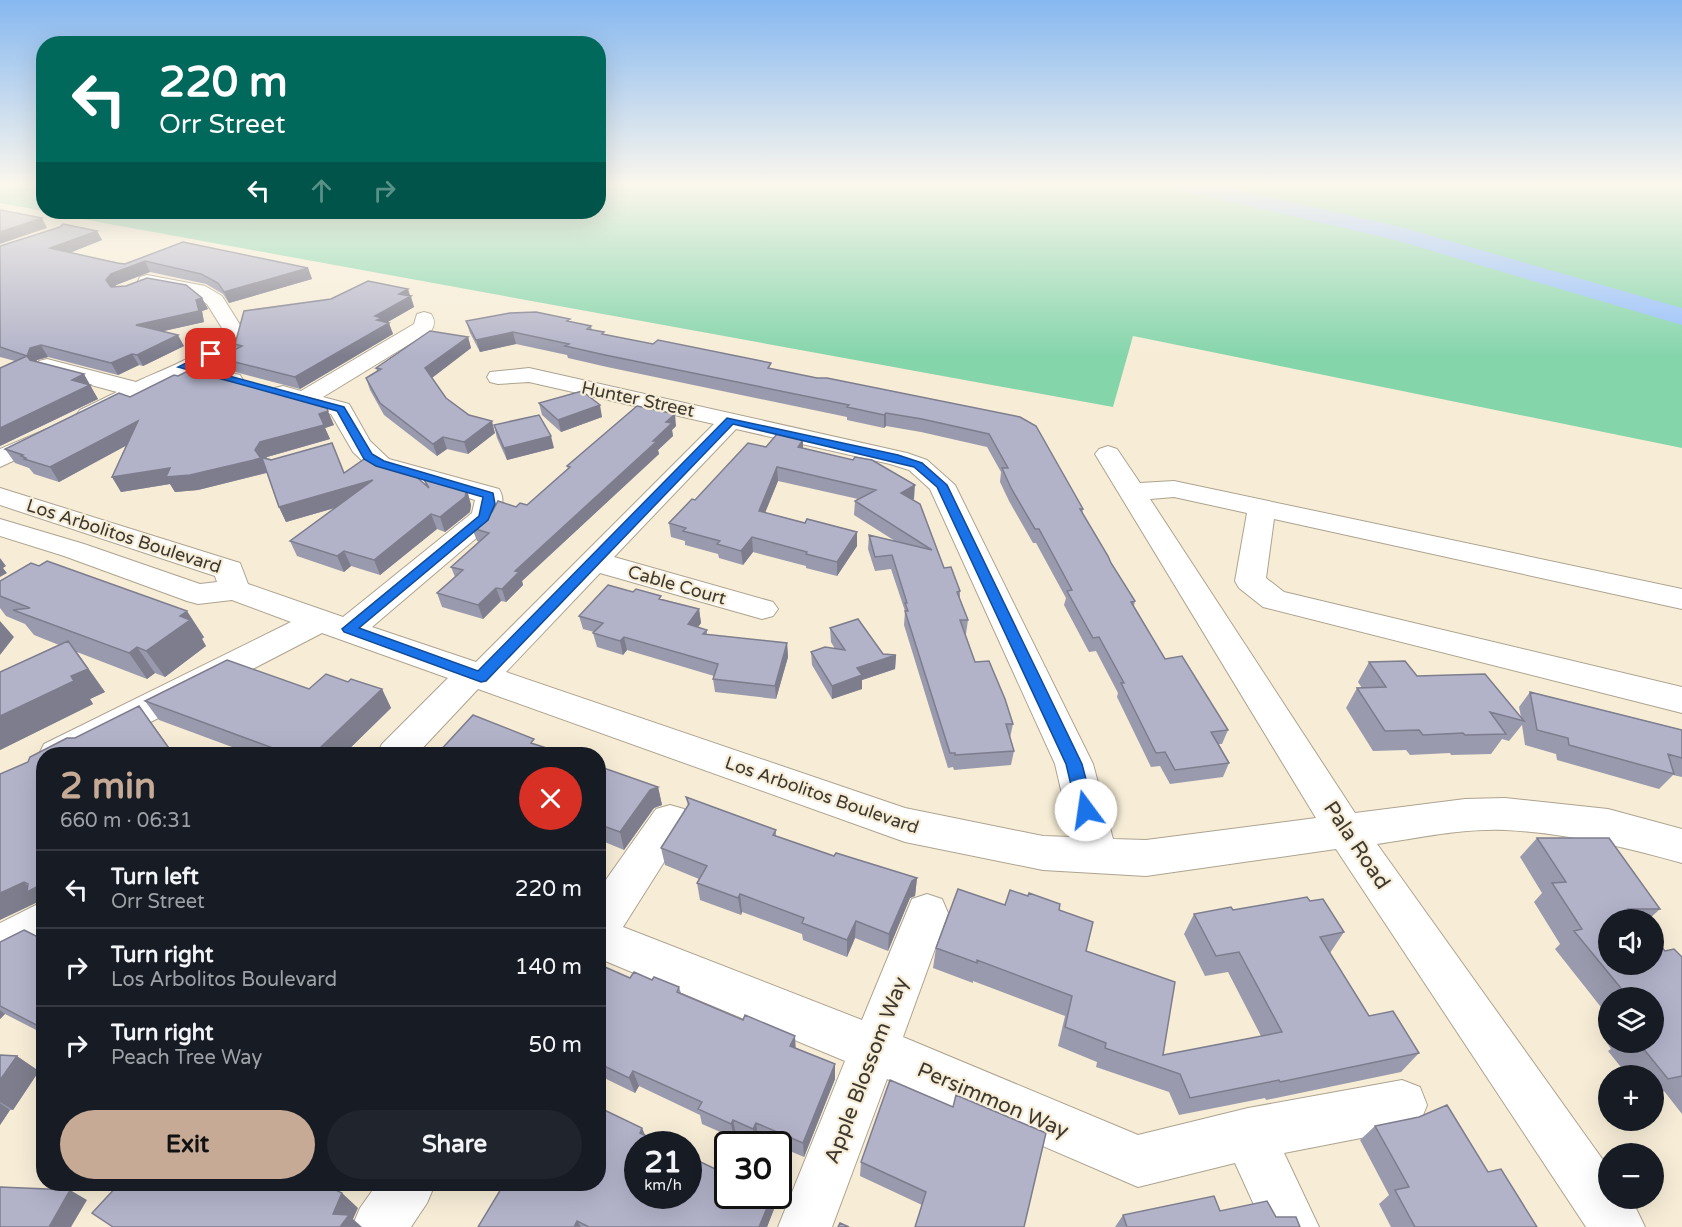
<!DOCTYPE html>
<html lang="en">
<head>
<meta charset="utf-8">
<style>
	:root { --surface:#171b24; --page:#20242c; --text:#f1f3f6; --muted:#9ea1a6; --line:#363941; --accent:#c6aa95 }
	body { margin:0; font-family:"Varela Round",sans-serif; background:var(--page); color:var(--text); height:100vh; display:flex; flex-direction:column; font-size:22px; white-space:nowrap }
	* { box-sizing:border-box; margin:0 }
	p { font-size:20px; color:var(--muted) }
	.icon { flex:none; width:33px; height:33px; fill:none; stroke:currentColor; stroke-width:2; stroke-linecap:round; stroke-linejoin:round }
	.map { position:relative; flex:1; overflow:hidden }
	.panel { position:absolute; left:36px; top:747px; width:570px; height:444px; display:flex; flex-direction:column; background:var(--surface); border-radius:24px; box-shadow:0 6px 24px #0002 }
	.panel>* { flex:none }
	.hud { position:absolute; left:36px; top:36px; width:570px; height:183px; border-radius:24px; box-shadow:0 6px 24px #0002; background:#00695c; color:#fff; overflow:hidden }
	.buttons { position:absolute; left:1598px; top:909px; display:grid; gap:12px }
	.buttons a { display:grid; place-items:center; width:66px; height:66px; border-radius:50%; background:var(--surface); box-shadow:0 6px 24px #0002; font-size:30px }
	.speed { position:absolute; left:624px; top:1131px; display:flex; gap:12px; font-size:30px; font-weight:700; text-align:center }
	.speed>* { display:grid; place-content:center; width:78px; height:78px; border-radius:50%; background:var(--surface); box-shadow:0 6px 24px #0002; line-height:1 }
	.speed small { font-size:15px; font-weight:400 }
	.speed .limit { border:3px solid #111; border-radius:9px; background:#fff; color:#111 }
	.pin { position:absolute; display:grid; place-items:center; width:51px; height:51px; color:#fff; margin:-26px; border-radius:12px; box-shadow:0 3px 9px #0006 }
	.me { position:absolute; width:66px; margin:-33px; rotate:346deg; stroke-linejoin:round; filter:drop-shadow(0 0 4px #0008) }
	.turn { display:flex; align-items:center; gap:21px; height:126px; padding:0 24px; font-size:27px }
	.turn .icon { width:78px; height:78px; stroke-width:2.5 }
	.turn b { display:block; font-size:42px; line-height:51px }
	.lanes { display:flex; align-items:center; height:57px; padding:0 24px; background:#0003; justify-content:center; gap:30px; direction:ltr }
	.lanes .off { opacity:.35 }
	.round { display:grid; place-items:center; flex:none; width:63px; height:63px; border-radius:32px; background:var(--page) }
	.head { display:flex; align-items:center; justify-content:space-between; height:102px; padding:0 24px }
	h1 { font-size:36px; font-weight:800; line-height:45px; color:var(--accent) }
	.action { display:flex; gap:12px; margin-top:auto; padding:12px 24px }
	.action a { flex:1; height:69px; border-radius:36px; background:var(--accent); color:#111; font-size:24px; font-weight:800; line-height:69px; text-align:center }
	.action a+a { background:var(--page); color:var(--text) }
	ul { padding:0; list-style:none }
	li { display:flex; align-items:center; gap:18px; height:78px; padding:0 24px; border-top:2px solid var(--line) }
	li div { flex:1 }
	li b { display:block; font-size:22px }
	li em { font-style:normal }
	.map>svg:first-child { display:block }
	.green { fill:#85d5ab }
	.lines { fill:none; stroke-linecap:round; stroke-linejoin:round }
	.river { fill:#94bffc; fill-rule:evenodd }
	.minor-casing { stroke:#ada38f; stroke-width:2 }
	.minor { fill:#fff; fill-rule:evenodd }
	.wall { fill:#999aad }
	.shaded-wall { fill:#7d7d8d }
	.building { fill:#b2b3c9; stroke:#7d7d8d; stroke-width:1.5 }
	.route { fill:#1a73e8; stroke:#114b97; stroke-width:1.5 }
	.labels { text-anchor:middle; stroke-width:4.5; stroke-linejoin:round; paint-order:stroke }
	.street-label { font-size:18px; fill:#3c382f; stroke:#f7edd7 }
	.near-street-label { font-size:21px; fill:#3c382f; stroke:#f7edd7 }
</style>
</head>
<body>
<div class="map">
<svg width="1682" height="1227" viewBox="0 0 1682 1227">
	<rect width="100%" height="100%" fill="#f7edd7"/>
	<path class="green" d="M0,184H43L44,211L0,203Z
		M599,184H1682V448L1133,336L1113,407L44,212H598Z"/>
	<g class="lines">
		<path class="river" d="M1170,184H1210L1401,227L1682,308V325L1395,240L1181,190L1174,188Z"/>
		<defs>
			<path id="minor" d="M147,275L205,286L222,296L242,328L235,347L204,366L240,375L243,380L240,385L232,387L187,375L96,420L88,422L80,420L76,415L80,410L117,392L39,371L36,366L39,361L47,359L136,382C160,370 212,354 222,328L207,304L192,295L140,285L138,281L140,277Z
				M424,312L431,314C435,320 435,325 431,331L323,397L349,404L370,441L389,459L499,489C506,500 501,513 494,523L372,627L476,662L714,424L529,382L498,384L490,382L487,377L490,372L529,368L907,453L927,460L955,485L1093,764L1113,839L1146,840L1316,818L1095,454L1099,449L1108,446L1117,449L1140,483L1174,481L1682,589V609L1274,519L1266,578L1284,592L1682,687V713L1263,607L1239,588L1235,581L1247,513L1174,497L1150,499L1355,813L1465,799L1505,798L1608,809L1682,829V863C1624,847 1566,833 1505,830C1463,828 1419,838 1377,844L1608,1167V1198H1631L1645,1227H1586L1336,849L1146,876L1043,870L905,842L478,689L417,754H377L382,744L448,678L322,633L89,754H44V763L39,754L44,744L291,622L232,600L198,604L187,601L64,556L0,536V519L84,544L200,584L217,582L215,576L0,505V488L240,563L248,584L343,617L472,513L475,500L371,469L353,452L331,414L275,398L271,393L275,388L283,386L301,391L414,324L417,314ZM736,429L890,464L909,470L930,489L1055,764L1072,837L1043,836L905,808L506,672L600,573L762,619L773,616L778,609L773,602L614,557Z
				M47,429L56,431L59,436L56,441L0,467V449Z
				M670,805L684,809L690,821L623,927L862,1020L912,899L927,894L942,899L948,913L903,1037L1138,1135L1248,1108L1402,1080L1420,1087L1427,1105L1420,1123L1402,1130L1284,1153L1319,1227H1264L1235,1163L1138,1187L887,1079L832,1227H778L845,1061L598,958V891L656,809Z
				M44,901V944L0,967V923Z
				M377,1184H435L427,1203L411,1227H352L360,1208Z"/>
		</defs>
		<use href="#minor" class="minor-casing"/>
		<use href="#minor" class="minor"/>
	</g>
	<path class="wall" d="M97,231L102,240L70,253L125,264L183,242L308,268L312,279L229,303L223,294L206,284L150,272L116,285L115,286L202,298L208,309L202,311L204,322L163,331L184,346L143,366L139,365L118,375L48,357L37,360L36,361L92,388H91L98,399L0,446V368L15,361L0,357V246Z
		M410,296H411L414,307L388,322L393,334L300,389L224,369L219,358L237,349L235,344Z
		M466,321L571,322L591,326L592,330L604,334L771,369L1020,417L1083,509L1082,514L1111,563L1135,601L1134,606L1165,659L1228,730L1222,744H1219L1229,763L1223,777L1170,784L1160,766L1151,767L1117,697L1118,693L1096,651L1089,652L1064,605L1066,598L1036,543H1033L1009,501L1000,482L1001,472L987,447L921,432L886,426L884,428L847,420V417L607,367L568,358L567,355L516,344L480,352L470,333Z
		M468,337L471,348L432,378L446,398L469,415L495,433L468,454L447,449L437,456L384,415L370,390L366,378L377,371L376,368Z
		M130,397L334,425L325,428L330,439L267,457L266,458L344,473L426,485L423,478L467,490L471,505L470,512L445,532L437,529L380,575L351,566L344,572L297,556L290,541L335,508L286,522L279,507L267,473L198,490L175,492L170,484L121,492L112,477L126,445L59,482L34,474L29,468L15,463L5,449Z
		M539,403L602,417L561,432L542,415Z
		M494,425L554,448L507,460L497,438Z
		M676,426L672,430L673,436L658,450L659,454L522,581L523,585L506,602L501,601L483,619L442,607L437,593L455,577L451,567L479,542L477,541L472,528L516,507L527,505L568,469L567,466Z
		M803,440V448L914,499L912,500L944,568L960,591V599L968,620L966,634H965L975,662L1013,724L1010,738L1014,751L1011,765L954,770L953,767L948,768L904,625L905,611L891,569L875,571L868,549L869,535L895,541L854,515L855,501L858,499L778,481L765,513L805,523L857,532V546L837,576L806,568V566L753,552L743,565L719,558L718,554L685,545V541L671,537L669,523L766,447Z
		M0,581L204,637L202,639L206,646L165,677L155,673L147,679L77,652L105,692L90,699L93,704L0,750V672L59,645L34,635L25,624L6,616L0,608Z
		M662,599L699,609L701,623L698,627L707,630V635L787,643L788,657L776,699L715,692L713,679L714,676L627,650L623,655L597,647L593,633L594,632L583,629L579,616Z
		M830,628L883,654L896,655L895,669L862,680V689L832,699L812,665L811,652L835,649L831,642Z
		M1369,662L1417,676L1521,717L1519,707L1530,692L1682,730V777L1673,775L1659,789L1557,760L1556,754L1525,745L1522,725L1509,741L1502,739L1491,754L1451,755L1450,753L1410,755L1406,750L1373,751L1346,708L1357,688H1362L1358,682Z
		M348,682L382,689L391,708L344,754H251L159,720L145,701L309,689Z
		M598,766L658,787L662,805L654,808L624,850L600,840L598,842Z
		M686,797L776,830V836L834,856L917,878L915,896L910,898L888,951L855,938L847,957L803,940L802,934L742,912L741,915L700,900L697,883L699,879L665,865L661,848L688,806Z
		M1537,838L1660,909L1648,920H1608L1665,951L1682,957V1114L1664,1091L1653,1093V1076H1628L1608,1051L1611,1049L1605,1040L1608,1037V1042H1653V998H1608V1016L1555,949L1560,944L1534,902L1542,893L1520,857Z
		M1310,901L1344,932L1330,953L1369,1016L1419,1053L1401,1072L1266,1100L1265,1098L1179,1115L1169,1092L1096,1067L1097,1062L1058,1046L1065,1016L973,981V983L933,968L936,948L1005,905L1059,910L1086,951L1163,1055L1261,1036L1228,972L1205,976L1184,934L1194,914Z
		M44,940V1034L5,1014L0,1019V942Z
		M598,964L630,978L652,980L679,987L681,993L796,1048L835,1064V1079L804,1157L778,1146V1144H774L758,1137L755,1144L736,1134L734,1138L702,1124L700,1115L639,1086L635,1093L598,1075Z
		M0,1055L39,1071L13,1110H10L0,1125Z
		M1375,1126L1488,1172L1537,1227H1391L1379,1204L1389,1195L1360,1140Z
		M645,1136L774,1209L767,1227H478L501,1188L498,1184H598Z
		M861,1162L1024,1227L922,1205L860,1176Z
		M1220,1211L1276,1217L1300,1227H1115L1123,1215Z"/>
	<path class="shaded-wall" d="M42,218L47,228L0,244V232Z
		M97,231L102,240L56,258L50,248Z
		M145,261L150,272L116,285L112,291L106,280L111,274Z
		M308,268L312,279L229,303L224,292Z
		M408,289L414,307L384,324L389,323L393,334L300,389L295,377L375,316L399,294Z
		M202,298L208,309L202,311L204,322L142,336L136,325Z
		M513,332L516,344L480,352L476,340Z
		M178,335L184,346L143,366L137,355Z
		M468,337L471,348L429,380L425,368Z
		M41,345L48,357L37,360L34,368L27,356L30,348Z
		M132,354L139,365L118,375L111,363Z
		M84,374L98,399L0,446V428L72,380Z
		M600,405L602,417L561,432L558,420Z
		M328,411L334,425L325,428L330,439L267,457L264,461L269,472L198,490L175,492L170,484L121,492L112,477L170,468L255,450L260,442L319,414Z
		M886,413V426L884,428V415Z
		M675,414L676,426L672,430L673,436L658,450L659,454L522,581L523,585L506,602L502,589L515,571L653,441L666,422Z
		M138,421L146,435L59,482L50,467Z
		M492,421L495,433L468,454L464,442Z
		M551,436L554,448L507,460L504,448Z
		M443,437L447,449L437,456L433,444Z
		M803,440V454L798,447Z
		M777,467L778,481L760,525L759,511Z
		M373,480L379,495L286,522L279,507Z
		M915,485L914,499L900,507L901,493Z
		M467,490L471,505L470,512L445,532L440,517Z
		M431,514L437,529L380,575L374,560Z
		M857,532V546L837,576V562Z
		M752,537L753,552L743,565L741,551Z
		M344,551L351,566L344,572L337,556Z
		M0,558L6,566L3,568L7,573L0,577Z
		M496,588L501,601L483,619L478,605Z
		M699,609L701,623L690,638L688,624Z
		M187,611L204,637L202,639L206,646L165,677L146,651L180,616Z
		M0,621L14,637L0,655Z
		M624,637L627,650L623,655L620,641Z
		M68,641L105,692L90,699L93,704L0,750V716L71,676Z
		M787,643L788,657L776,699L775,686Z
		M137,647L155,673L147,679L129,653Z
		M896,655L895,669L862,680V689L832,699V686L857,668Z
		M382,689L391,708L344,754H318L319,749Z
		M139,706L152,724L174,754H173Z
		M658,787L662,805L654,808L624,850L620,832L650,790Z
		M917,878L915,896L910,898L888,951L889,934L912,881Z
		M24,882L32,889L44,883V907L38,902L0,920V893Z
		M740,894L742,912L741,915L738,898Z
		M856,921L855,938L847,957V940Z
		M0,1010L5,1014L0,1019Z
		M795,1036L796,1052L790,1046Z
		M17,1056L39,1071L13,1110L0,1102V1080Z
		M835,1064V1079L804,1157L803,1143Z
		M633,1071L639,1086L635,1093L629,1078Z
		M0,1103L10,1110L0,1125Z
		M733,1120L736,1134L734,1138L731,1124Z
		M756,1123L758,1137L755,1144L753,1129Z
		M642,1128L648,1142L640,1133Z
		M70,1190L87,1200L71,1227H49Z
		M342,1193L358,1208L353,1219L362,1227H340L333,1214Z
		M772,1196L774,1209L767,1227H759Z
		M577,1221L581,1227H574Z"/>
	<path class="building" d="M0,210L42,218L0,232Z
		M63,224L97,231L50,248L117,263L125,264L183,242L308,268L224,292L218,283L201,274L145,261L111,274L106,280L111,287L126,286L147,278L186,285L202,298L196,300L199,311L136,325L178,335L137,355L132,354L111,363L41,345L30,348L27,356L0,347V246L60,227Z
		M368,281L408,289L399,294L411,296L375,316L382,318L377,320L389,323L295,377L219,358L242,346L235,344L244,311L331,299Z
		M536,312L570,319L567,321L591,326L587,329L604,332L602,334L653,344L658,340L771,363L768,368L817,378H827L1020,417L1036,426L1083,509H1080L1108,556L1111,563L1135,601L1131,602L1165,659L1182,656L1228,730L1211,732L1229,763L1175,770L1165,752L1156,753L1121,683H1124L1099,637L1093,638L1067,591L1072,590L1039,529H1035L1011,488L1002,468H1008L989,434L922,419L886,413L884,415L847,407L849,405L605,355L565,346L569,344L513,332L476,340L466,321L510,313Z
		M430,331L468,337L425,368L446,398L469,415L492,421L464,442L443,437L433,444L380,403L366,378L381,369L376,368Z
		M27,356L30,360L84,374L72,380L90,385L0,428V368Z
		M194,368L324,402L328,411L319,414L324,425L260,442L255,450L260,457L271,460L332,443L344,473L367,457L411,472L429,488L423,478L467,490L465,497L440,517L431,514L374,560L344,551L337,556L290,541L373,480L279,507L262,458L190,475L166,477L170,468L112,477L138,421L50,467L24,459L26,458L21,456L23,455L5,449L119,393L130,397L174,375L178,376Z
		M582,391L600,405L558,420L539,403Z
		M637,406L675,414L666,422L672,423L653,441H657L515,571L519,572L502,589L496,588L478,605L437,593L463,570L451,567L489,533L472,528L492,512L498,501L516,507L520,503L527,505L570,467L567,466Z
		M539,415L551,436L504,448L494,425Z
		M777,434L803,440L798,447L853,460L855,457L872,460L915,485L901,493L920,504L944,568L951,567L960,591L957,592L968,620H960L975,662L989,661L1005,699L1013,724H1006L1014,751L955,755V753H950L905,611H908L905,603H907L892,555L875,557L869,535L932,550L855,501L876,490L777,467L759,511L805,523L807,519L857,532L837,562L806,554L807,552L752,537L741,551L717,544L720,541L683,531L686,528L669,523L692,499L695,500L748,443L766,447Z
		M47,561L187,611L180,616L190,620L146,651L137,647L129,653L13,610L30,608L0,596V581L31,563L39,566Z
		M608,585L633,592L636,589L661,596L659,599L699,609L688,624L707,630L703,634L787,643L775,686L713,679L718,664L624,637L620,641L593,633L603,623L579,616Z
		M858,619L883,654L896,655L857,668L862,675L832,686L811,652L825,647L845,650L830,628Z
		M68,641L88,669L71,676L74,681L0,716V672Z
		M227,660L309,689L326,674L348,682L351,679L382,689L319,749L318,754H289L145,701Z
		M1405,661L1417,676L1485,674L1524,721L1490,712L1506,734L1465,735L1463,733L1423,735L1419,730L1385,731L1357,688L1386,687L1369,662Z
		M1530,692L1682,730V758L1668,754L1674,774L1569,745L1568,738L1537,730Z
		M139,706L173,754H44V883L27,892L28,884L24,882L0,893V774L28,762L30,757L67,738H75Z
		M473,715L534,739L531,743L565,754H437Z
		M598,766L658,787L650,790L620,832L598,824Z
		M686,797L776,830L773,835L834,856L836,853L917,878L912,881L889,934L856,921L847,940L802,923L804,918L740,894L738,898L697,883L707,866L661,848L689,804Z
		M1537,838H1609L1660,909H1628L1637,920H1608V964H1653V937L1665,951L1674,949L1682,957V1076L1668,1079L1638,1042H1653V998H1629L1574,931L1582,929L1552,883L1566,882Z
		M958,889L1005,905L1010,890L1028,896L1029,893L1060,904L1059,910L1093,922L1086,951L1175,982L1163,1055L1282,1032L1239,952L1216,956L1194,914L1231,907L1233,910L1307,897L1310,901L1323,899L1344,932L1320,937L1369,1016L1393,1011L1419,1053L1280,1082L1279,1080L1190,1098L1180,1074L1105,1048L1106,1043L1065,1027L1072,996L977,960V963L936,948Z
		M24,930L44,940V1029L0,1006V942Z
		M598,964L630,978L634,972L652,980L654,977L679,987L677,992L743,1020L745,1015L795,1036L790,1046L835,1064L803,1143L756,1123L753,1129L733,1120L731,1124L698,1109L702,1102L633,1071L629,1078L598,1063Z
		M0,1055L17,1056L0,1080Z
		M890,1080L953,1107L956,1095L1046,1133L1024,1227H915L926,1192L861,1162Z
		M1447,1105L1488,1172L1501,1169L1537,1227H1415L1395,1190L1409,1187L1375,1126L1419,1117Z
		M598,1107L642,1128L640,1133L664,1144H638V1196H688V1156L728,1175V1196H772L759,1227H589L577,1221L574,1227H478L504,1184H598Z
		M119,1184H307L316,1189L319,1184H324L342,1193L333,1214L349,1215L340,1227H113L92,1213Z
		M0,1187L70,1190L49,1227H0Z
		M1214,1196L1220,1211L1267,1201L1276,1217H1296L1300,1227H1127L1123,1215Z
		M840,1223L849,1227H838Z"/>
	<linearGradient id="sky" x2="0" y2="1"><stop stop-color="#86b8f0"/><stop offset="0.52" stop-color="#fbf7ed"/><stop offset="1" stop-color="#fbf7ed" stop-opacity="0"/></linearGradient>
	<rect width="1682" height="356" fill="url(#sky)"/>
	<path class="route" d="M208,352L216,354L192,366L344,407L372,454L384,461L493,493L495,504L488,520L359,628L478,671L727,418L898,455L922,463L947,485L1082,764L1094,810L1092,815L1086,817L1080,815L1077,810L1066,764L937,487L914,467L733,424L486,681L481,682L344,632L342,629L479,516L483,497L376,466L364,459L337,411L178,367Z"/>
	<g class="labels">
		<g class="street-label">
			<text transform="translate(638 399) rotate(12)" y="6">Hunter Street</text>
			<text transform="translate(124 536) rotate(18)" y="6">Los Arbolitos Boulevard</text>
			<text transform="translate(677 585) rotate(16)" y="6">Cable Court</text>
			<text transform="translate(822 795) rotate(19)" y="6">Los Arbolitos Boulevard</text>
		</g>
		<g class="near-street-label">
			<text transform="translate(1357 845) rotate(56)" y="7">Pala Road</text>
			<text transform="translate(866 1070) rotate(-69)" y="7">Apple Blossom Way</text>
			<text transform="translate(993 1100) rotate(23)" y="7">Persimmon Way</text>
		</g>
	</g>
</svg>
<div class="buttons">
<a><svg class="icon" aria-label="sound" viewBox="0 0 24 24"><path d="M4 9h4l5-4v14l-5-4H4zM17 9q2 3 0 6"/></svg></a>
<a><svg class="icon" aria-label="layers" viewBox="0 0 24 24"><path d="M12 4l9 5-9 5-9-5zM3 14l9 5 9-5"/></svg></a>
<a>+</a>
<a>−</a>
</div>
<div class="speed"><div>21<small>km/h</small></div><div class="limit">30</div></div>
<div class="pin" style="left:211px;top:354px;background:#d93025"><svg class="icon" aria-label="arrive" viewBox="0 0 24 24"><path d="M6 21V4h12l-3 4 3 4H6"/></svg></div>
<svg class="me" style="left:1086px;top:810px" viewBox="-20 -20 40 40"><circle r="19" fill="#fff"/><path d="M0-13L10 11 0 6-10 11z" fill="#1a73e8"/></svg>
<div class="hud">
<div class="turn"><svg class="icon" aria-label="left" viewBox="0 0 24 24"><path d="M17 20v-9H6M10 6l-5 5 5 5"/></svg><div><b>220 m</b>Orr Street</div></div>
<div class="lanes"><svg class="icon" aria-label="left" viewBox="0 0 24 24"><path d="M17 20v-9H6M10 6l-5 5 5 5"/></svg><svg class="icon off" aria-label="ahead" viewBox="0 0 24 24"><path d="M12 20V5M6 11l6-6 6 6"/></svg><svg class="icon off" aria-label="right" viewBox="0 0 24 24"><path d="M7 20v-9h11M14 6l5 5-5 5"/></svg></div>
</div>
<section class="panel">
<div class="head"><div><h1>2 min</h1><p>660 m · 06:31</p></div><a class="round" style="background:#d93025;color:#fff"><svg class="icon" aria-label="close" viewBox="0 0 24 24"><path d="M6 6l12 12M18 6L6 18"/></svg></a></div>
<ul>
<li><svg class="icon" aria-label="left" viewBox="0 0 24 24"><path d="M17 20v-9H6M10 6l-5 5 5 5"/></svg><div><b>Turn left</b><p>Orr Street</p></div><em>220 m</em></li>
<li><svg class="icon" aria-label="right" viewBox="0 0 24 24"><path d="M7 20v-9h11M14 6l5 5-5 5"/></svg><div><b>Turn right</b><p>Los Arbolitos Boulevard</p></div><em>140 m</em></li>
<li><svg class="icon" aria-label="right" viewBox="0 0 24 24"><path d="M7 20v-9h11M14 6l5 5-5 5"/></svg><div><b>Turn right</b><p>Peach Tree Way</p></div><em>50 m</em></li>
</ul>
<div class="action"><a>Exit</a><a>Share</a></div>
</section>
</div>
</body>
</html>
